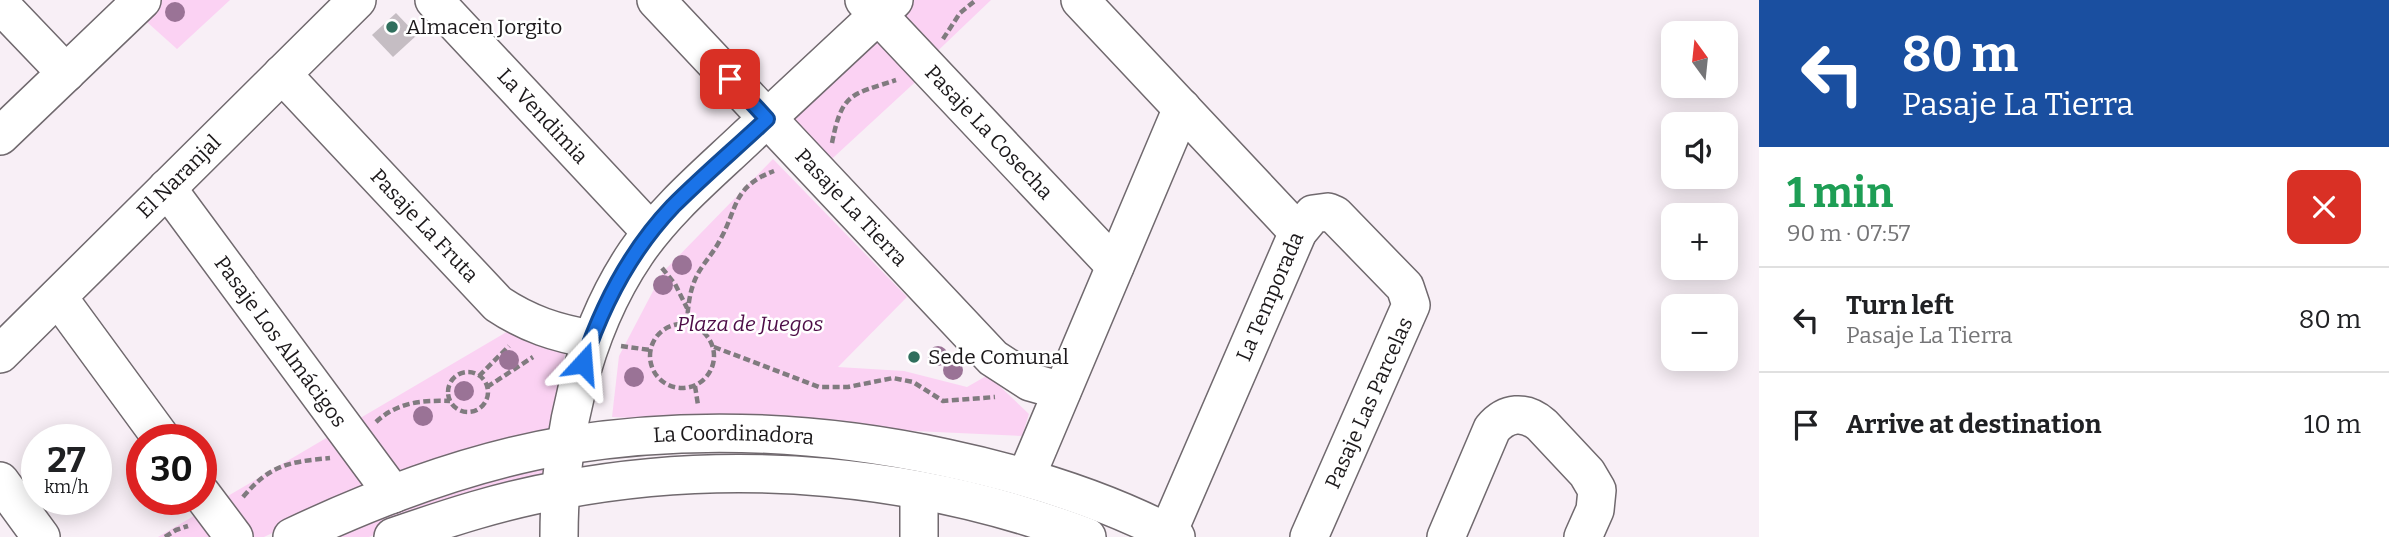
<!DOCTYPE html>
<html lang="en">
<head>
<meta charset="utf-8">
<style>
	:root { --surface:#fff; --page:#f6f6f6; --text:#202124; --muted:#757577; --line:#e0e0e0 }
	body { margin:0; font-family:Bitter,serif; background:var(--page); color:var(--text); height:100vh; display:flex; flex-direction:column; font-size:26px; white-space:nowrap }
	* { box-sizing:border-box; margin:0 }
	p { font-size:23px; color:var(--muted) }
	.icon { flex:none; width:38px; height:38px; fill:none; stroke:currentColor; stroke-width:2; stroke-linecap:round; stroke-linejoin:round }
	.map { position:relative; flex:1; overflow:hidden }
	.sheet { display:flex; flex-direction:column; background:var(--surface); width:630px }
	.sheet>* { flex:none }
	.banner { background:#1a4fa0; color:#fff; overflow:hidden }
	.needle { width:46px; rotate:345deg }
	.fabs { position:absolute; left:1661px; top:21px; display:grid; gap:14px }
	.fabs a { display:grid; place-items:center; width:77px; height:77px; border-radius:14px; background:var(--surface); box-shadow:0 4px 18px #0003; font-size:35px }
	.speed { position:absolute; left:21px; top:424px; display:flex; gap:14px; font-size:35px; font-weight:700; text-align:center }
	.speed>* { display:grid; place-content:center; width:91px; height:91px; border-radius:50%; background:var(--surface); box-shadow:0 4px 18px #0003; line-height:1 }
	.speed small { font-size:18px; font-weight:400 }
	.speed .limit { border:10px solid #d22; background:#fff; color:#111 }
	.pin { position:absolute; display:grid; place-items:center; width:60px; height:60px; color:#fff; margin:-30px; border-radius:14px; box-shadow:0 4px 10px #0006 }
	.me { position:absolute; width:77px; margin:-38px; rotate:19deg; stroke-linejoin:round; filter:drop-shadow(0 0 5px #0008) }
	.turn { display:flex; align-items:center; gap:24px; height:147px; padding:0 28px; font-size:32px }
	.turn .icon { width:91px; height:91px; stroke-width:2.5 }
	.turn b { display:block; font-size:49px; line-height:60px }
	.round { display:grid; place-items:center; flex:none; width:74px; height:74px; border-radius:14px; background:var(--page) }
	.head { display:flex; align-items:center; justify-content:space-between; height:119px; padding:0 28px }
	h1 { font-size:42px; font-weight:700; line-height:52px; color:#1e9e55 }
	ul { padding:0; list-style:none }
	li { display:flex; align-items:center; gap:21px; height:105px; padding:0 28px; border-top:2px solid var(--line) }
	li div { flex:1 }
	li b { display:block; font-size:26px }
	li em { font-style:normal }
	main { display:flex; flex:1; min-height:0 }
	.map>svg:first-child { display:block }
	.green { fill:#fbd2f3 }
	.building { fill:#c5bdc3 }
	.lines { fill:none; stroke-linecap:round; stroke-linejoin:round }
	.minor-casing { stroke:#70696e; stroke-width:40 }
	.path { stroke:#807b7f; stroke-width:4.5; stroke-dasharray:7 3.5; stroke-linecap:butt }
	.minor { stroke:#fff; stroke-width:37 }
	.tree { fill:#9a7396 }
	.route-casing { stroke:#114b97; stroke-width:18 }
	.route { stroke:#1a73e8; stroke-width:12 }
	.poi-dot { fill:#306f5d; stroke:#fff; stroke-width:2.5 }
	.labels { text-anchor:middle; stroke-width:5; stroke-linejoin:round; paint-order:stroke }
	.poi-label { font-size:21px; fill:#1c191b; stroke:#fff; text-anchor:start }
	.street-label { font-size:21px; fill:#1c191b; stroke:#fff }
	.park-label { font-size:21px; font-style:italic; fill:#4d0d47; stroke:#fff }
</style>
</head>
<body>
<main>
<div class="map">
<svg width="1759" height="537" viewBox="0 0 1759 537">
	<rect width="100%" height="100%" fill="#f8eff6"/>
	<path class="green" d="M153,0H230L177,49L138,14Z
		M905,0H991L925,63L886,17Z
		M879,25L924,74L822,168L777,119Z
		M773,159L907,297L838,367L904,371L967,387L988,375L1029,414L1022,436L612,417L619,356L663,272Z
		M517,326L566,343L556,437L394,474L264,537H158Z
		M542,459L546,484L387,530L369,537H313Z"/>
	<path class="building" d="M396,13L417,35L393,57L372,35Z"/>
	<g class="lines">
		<defs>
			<g id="minor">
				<path id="s1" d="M434,0L651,232"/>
				<path id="s2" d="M656,0L993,358L1030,382L1062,391"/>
				<path id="s3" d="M864,0L1115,266"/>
				<path d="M1080,0L1298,232"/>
				<path d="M0,4L66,73"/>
				<path id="s4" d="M282,74L498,304C528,324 556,333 591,339"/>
				<path d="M0,136L142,0"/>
				<path id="s5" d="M167,188L393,494"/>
				<path d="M58,297L162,439"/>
				<path id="s6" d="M0,354L357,0"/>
				<path d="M1026,477L1182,108"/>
				<path d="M0,481L41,537"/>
				<path d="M919,491V537"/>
				<path d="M201,493L234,537"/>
				<path id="s7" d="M292,537C379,496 472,461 567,445C694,425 821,431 946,458C1026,475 1104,499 1176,537"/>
				<path d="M393,537C448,518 503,500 561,490C737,457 920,474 1087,537"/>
				<path d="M559,537C559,441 581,334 636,253C666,209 707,175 746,138C795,92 844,46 894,0"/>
				<path id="s8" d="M1166,537L1298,232L1313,214L1328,212L1335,215L1405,287L1411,305L1309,537"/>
				<path d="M1446,537L1492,429C1506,412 1525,410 1542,425L1587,473L1597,490L1595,510L1583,537"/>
			</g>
		</defs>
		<use href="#minor" class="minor-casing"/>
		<path class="path" d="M943,39L960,13L976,0
			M832,143C842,92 851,95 896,80
			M662,268L675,284L687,308
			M650 356a32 32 0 1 1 64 0a32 32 0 1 1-64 0Z
			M687,324C688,304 690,284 702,267C708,258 715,250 720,240C738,208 732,187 774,171
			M621,346L650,350
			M714,347L819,387H848L893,378L913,382L943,401L995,397
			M448 392a20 20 0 1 1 40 0a20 20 0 1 1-40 0Z
			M479,376L509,346
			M695,386L698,405
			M487,387L533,357
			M376,422C397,402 423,400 450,401
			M243,497C271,464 289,462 330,458
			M165,537L176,530L188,526"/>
		<use href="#minor" class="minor"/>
	</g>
	<g class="tree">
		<circle cx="175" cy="12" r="10"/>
		<circle cx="682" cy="265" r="10"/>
		<circle cx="663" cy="285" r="10"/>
		<circle cx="938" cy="356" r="10"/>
		<circle cx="509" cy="360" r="10"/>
		<circle cx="953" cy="370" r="10"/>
		<circle cx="634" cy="377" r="10"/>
		<circle cx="464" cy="391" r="10"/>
		<circle cx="423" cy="416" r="10"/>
	</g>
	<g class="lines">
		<defs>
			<path id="route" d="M583,363C602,306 631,250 673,206C703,176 736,148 767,119L730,79"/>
		</defs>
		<use href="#route" class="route-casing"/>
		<use href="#route" class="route"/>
	</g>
	<g class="poi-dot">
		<circle cx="392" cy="27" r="7"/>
		<circle cx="914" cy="357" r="7"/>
	</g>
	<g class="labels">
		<g class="poi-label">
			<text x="406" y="34">Almacen Jorgito</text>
			<text x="928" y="364">Sede Comunal</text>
		</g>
		<g class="street-label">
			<text dy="7" stroke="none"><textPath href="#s1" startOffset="159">La Vendimia</textPath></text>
			<text dy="7" stroke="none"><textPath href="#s3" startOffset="182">Pasaje La Cosecha</textPath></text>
			<text dy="7" stroke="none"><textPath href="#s6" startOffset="252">El Naranjal</textPath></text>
			<text dy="7" stroke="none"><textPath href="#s2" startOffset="285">Pasaje La Tierra</textPath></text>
			<text dy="7" stroke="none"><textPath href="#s4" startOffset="208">Pasaje La Fruta</textPath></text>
			<text dy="7" stroke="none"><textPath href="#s8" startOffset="262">La Temporada</textPath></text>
			<text dy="7" stroke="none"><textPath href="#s5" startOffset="191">Pasaje Los Almácigos</textPath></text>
			<text transform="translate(1369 403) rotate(-66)" y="7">Pasaje Las Parcelas</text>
			<text dy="7" stroke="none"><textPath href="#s7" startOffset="458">La Coordinadora</textPath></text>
		</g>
		<g class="park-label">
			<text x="750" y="331">Plaza de Juegos</text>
		</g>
	</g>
</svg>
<div class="fabs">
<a><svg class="needle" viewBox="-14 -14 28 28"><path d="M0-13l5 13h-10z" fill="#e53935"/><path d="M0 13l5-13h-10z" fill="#757577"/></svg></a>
<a><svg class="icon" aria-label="sound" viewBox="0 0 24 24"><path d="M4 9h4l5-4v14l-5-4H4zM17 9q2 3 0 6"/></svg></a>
<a>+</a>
<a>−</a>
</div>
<div class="speed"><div>27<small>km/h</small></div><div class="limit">30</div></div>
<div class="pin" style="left:730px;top:79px;background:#d93025"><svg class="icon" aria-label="arrive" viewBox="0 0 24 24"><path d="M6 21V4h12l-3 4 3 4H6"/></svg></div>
<svg class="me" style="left:583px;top:363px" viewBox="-20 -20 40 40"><path d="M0-17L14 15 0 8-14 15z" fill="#1a73e8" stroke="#fff" stroke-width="4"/></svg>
</div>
<section class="sheet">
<div class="banner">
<div class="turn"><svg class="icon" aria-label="left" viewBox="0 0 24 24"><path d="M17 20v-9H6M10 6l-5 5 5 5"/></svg><div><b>80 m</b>Pasaje La Tierra</div></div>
</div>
<div class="head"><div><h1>1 min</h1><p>90 m · 07:57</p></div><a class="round" style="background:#d93025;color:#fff"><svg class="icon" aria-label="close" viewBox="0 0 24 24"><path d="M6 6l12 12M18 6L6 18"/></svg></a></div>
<ul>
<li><svg class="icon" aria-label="left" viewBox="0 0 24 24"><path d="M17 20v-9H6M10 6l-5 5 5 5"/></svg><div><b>Turn left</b><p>Pasaje La Tierra</p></div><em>80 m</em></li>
<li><svg class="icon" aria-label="arrive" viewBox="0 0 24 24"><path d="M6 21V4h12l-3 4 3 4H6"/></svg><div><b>Arrive at destination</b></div><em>10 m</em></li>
</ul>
</section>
</main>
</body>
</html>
